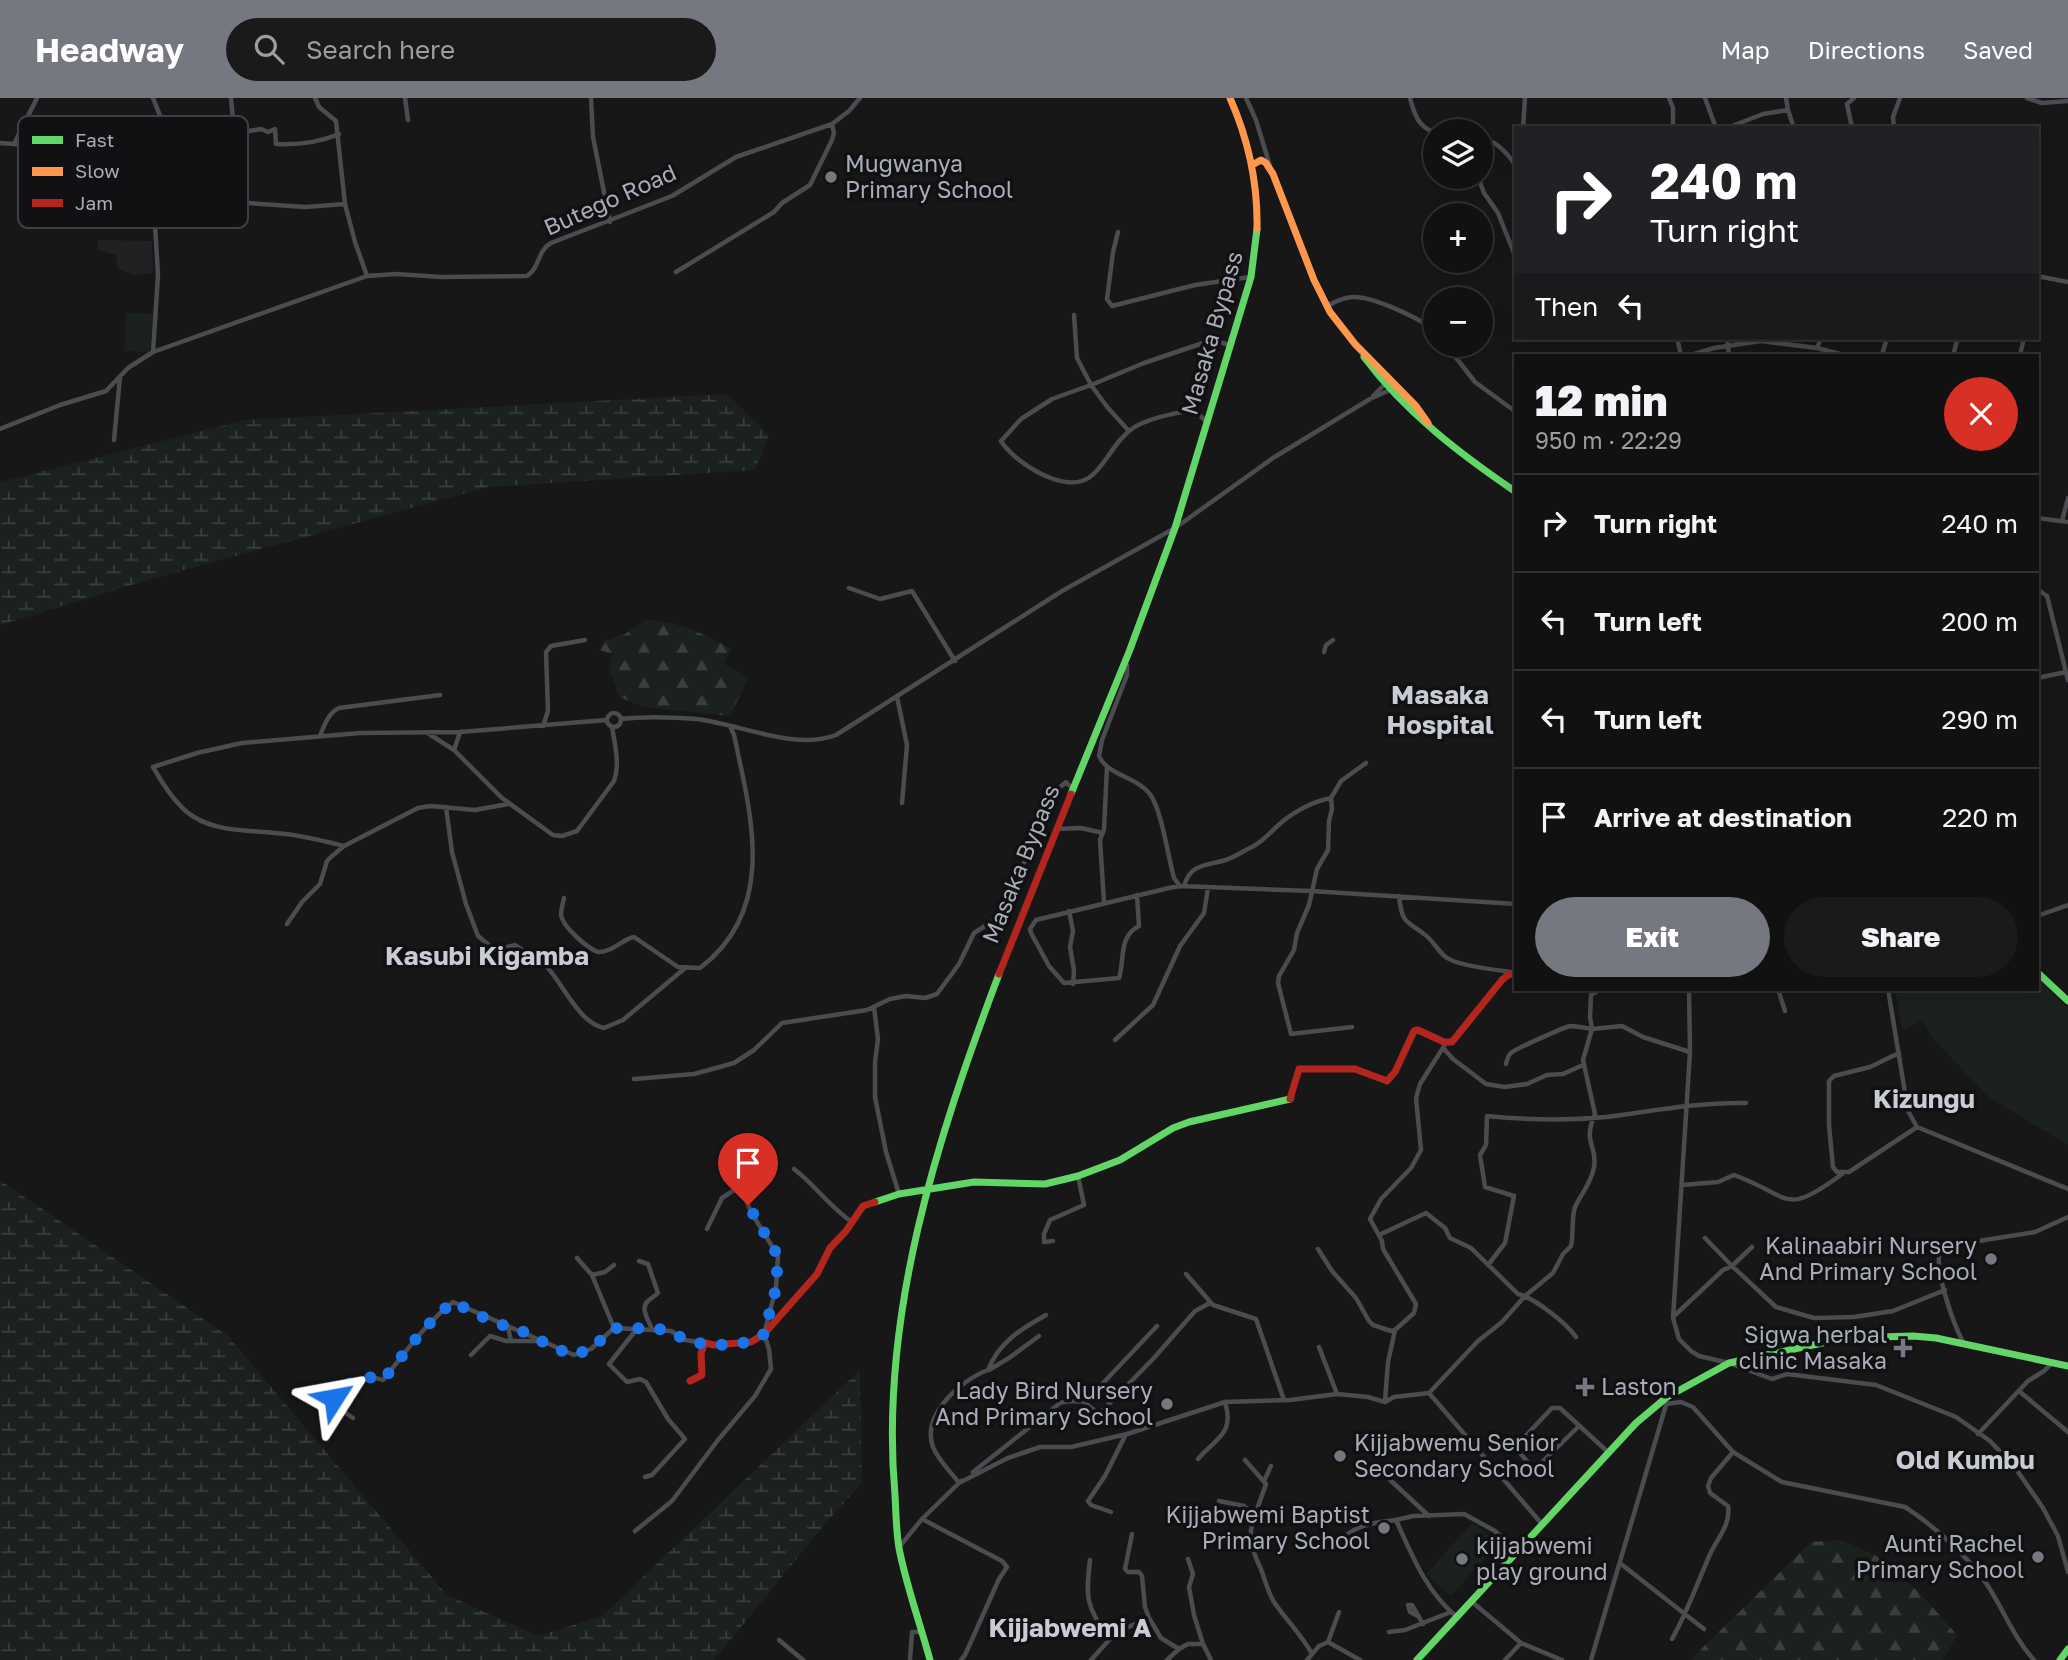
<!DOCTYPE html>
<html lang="en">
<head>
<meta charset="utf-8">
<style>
	:root { --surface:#111; --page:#1a1a1a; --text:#f1f3f6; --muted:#9c9d9f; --line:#303131; --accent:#757880 }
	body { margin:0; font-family:"Golos Text",sans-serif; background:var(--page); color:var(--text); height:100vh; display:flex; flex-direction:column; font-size:26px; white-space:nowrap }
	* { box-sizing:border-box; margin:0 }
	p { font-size:23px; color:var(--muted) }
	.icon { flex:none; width:38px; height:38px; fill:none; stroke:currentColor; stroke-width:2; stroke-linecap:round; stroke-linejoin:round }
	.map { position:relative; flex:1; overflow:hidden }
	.panel { position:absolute; left:1514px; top:256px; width:525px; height:637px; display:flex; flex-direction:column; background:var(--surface); border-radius:0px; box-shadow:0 4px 18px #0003,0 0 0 2px var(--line) }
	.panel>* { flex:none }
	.top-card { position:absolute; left:1514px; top:28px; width:525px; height:214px; border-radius:0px; box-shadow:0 4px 18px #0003,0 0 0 2px var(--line); background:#202124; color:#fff; overflow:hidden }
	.tools { position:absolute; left:1423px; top:21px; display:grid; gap:14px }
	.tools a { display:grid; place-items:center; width:70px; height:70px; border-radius:50%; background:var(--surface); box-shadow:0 4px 18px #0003,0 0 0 2px var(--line); font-size:35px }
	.pin { position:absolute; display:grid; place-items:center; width:60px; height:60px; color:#fff; margin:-72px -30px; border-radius:50% 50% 50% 0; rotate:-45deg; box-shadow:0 0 7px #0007 }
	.pin .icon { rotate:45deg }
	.me { position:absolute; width:77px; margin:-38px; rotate:56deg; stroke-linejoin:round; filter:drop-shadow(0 0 5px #0008) }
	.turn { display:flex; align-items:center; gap:24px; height:147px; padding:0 21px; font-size:32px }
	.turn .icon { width:91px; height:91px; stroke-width:2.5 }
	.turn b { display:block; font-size:49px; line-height:60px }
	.then { display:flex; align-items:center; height:66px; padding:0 21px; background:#0003; gap:14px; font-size:26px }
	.round { display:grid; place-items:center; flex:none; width:74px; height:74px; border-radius:37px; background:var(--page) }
	.headline { display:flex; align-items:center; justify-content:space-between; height:119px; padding:0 21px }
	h1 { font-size:42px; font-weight:800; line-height:52px }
	.action { display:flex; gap:14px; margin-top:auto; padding:14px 21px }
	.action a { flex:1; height:80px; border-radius:42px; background:var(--accent); color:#fff; font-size:28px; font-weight:800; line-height:80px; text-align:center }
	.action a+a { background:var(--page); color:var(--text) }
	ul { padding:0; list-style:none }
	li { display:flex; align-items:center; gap:21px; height:98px; padding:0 21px; border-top:2px solid var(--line) }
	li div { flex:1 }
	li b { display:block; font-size:26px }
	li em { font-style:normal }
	header { display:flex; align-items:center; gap:42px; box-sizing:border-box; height:98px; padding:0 35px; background:var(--accent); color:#fff }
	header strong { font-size:33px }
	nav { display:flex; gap:38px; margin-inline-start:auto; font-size:24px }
	.search { width:490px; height:63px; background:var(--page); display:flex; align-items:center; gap:18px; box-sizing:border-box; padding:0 24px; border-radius:38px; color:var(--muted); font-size:26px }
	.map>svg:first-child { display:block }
	.built { fill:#212124 }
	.green { fill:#1b211c }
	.forest { fill:url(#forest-firs) }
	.wetland { fill:url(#wetland-marsh) }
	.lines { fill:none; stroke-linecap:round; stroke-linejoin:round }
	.street { stroke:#4b4c50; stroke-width:4.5 }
	.fast { stroke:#63d668; stroke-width:7 }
	.slow { stroke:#ff974d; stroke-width:7 }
	.jam { stroke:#b3261e; stroke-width:7 }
	.route { stroke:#1a73e8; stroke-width:12; stroke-dasharray:0 21.6 }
	.poi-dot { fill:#757880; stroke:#111113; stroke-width:2.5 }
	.labels { text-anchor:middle; stroke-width:7; stroke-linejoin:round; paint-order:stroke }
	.poi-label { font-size:23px; fill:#a8adb8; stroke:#111113; text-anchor:end }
	.street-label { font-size:23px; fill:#a8adb8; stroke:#111113 }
	.quarter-label { font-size:26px; font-weight:bold; fill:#c9ccd4; stroke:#111113 }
	.key { fill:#111113; stroke:#3e4045; stroke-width:2 }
	.key-label { font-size:19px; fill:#a8adb8 }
</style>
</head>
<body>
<header>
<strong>Headway</strong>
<div class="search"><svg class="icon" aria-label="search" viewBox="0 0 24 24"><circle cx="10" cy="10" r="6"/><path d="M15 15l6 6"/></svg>Search here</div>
<nav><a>Map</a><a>Directions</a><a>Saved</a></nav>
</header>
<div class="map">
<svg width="2068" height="1562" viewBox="0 0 2068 1562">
	<defs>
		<pattern id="forest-firs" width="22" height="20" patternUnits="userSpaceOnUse" patternTransform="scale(1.75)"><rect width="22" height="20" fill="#1b211c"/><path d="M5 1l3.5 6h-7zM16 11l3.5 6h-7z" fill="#393f3b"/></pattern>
		<pattern id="wetland-marsh" width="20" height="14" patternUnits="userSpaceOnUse" patternTransform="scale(1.75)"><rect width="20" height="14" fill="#1b211c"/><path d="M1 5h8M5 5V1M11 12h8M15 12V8" fill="none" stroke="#393f3b"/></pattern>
	</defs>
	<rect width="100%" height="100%" fill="#171717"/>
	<path class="built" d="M98,142L152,143L153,175L135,177L118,171L116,157L97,152Z"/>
	<path class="green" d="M126,215L153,216L150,254L124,253Z
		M2037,878L2068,911V1047L1987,998L1933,940L1922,923L1902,932L1895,891H2037Z
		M1473,1424L1498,1446L1451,1498L1426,1476Z"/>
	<path class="forest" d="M646,522C679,523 703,536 732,551L723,565L748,581L730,618L644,609L619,599L609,571L613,556L599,552L604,543L625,536Z
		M1840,1442L1875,1457L1920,1495L1957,1537L1943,1562H1690L1811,1444Z"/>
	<path class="wetland" d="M727,296L769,337L755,372L488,389L148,482L0,527V384L245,322Z
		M0,1082L228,1238L447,1497L538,1538L602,1518L860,1272L862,1384L816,1437L714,1562H0Z"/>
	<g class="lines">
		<path class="street" d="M153,0L170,43
			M231,0L233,22L231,64L234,104L305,109L345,106
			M315,0L319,9L336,23L345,106L355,144L367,178
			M405,0L408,22
			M591,0L593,39L610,124
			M1246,0L1256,22L1270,68
			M1410,0C1414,15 1418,30 1435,34
			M1669,0L1673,10V30
			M1705,0L1716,30
			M1786,0L1788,12
			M2027,0L2042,5L2068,3
			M1523,30L1525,0
			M1727,30L1763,16L1788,12L1794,30
			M1852,30L1847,6L1854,0
			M1894,30L1893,19L1900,0
			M232,36L261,31L268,34L275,31L276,46C297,47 320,44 339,36
			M1480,41C1496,41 1508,56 1516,68
			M0,45L14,46L37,0
			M14,46L64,54L67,59L68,70L81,79L125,81C129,88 129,95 136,100C158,118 209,111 234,104
			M1478,79L1484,95L1498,115L1516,160
			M1118,134L1113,154L1107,201L1112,208L1195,187L1250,179
			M676,174L774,114L782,105L810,87L832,42L834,35L832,26
			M2037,178L2068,184
			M1327,208C1335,204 1343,199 1353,199C1373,198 1418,220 1435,232
			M1074,217L1077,260L1091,287L1052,301L1021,321L1001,343C1015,365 1065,397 1090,379C1106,367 1114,343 1133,330C1148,320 1173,316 1191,312L1195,313L1207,324
			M1677,240L1681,257
			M1727,240L1729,257
			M1446,247L1475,284L1516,314
			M1817,250L1844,257
			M153,254L158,177L154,110
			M1691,257L1714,250L1761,243L1817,250L1821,240
			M1882,257L1887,240
			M1953,257L1958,240
			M2020,257L2024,240
			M1373,298L1390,281
			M0,331L60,307L106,293L128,270L153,254L367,178L396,176L441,179L527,178C540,170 537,153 551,145L672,98L736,59L832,26L849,13L860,0
			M1129,333L1108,310L1091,287L1144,265L1200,246L1213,242L1229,247
			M114,342L120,279
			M2037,420L2068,424
			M2062,423L2068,400
			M849,490L880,501L912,493L955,563
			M2037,491L2047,498L2066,574
			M1324,554L1326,547L1333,542
			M1123,570L1127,567V577L1102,642L1099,658C1107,677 1137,679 1150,696C1162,713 1168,759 1174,780L1180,788
			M2037,580L2066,574L2068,582
			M897,599L907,647L902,705
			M607 622a7 7 0 1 1 14 0a7 7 0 1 1-14 0Z
			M621,621C646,618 672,619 697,621C739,626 796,653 836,637L1062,493L1175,430L1273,360L1370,301L1392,291
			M543,628L548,613L546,554L551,548L585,542
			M429,636L454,652L502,700L553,737L562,738L577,733L614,683C620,666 615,647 612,629
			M320,638C324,628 328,615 339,610L440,597
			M454,652L460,634
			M1331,700L1332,711L1329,723L1328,752L1317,771L1309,807L1297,835L1294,852L1279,878L1278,885L1291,936L1352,929
			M446,709L452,754L466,806L478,838L495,852L515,847C525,854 539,860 547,869C563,886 579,925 604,930L623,922L684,871
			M1057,731L1081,730L1103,735
			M344,748C324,743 305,738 285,736C256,732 219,735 194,719C177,709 163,686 153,669L197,655L242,645L360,635L460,634L606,622
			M1184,788C1190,767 1203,768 1222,763C1232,761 1243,753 1252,749C1265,742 1271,733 1282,724C1295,713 1314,703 1331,700L1341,683L1366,665
			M1137,797L1139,828C1118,839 1125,861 1119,880L1064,885L1049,868L1031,835L1030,831L1036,822L1169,790L1180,788L1311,793L1516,806
			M1399,798C1402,825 1405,822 1424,836C1433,842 1438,854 1447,860C1459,868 1496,872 1511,874
			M564,800C563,805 561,812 561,817C563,829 587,850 598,854C613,854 621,842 634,839L678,869L700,870C778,811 751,717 734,637L730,628
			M1104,804L1100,742L1104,731L1107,669
			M1069,813L1073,833L1070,849L1074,872L1073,886
			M2037,818L2068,807
			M287,826L302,804L320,786L327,763L332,758L344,748L418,710L430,708L475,712L508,706
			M1689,891L1690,954L1673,1220L1679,1241L1691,1253L1699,1258L1729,1265L1772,1281L1787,1276L1876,1287L1956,1319L1990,1343L2014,1368L2043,1410L2058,1438L2068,1474
			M1778,891L1785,913
			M1888,891L1908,1013L1917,1029L2068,1091
			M874,909L878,941L875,964V999L886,1054L899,1096
			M1115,942L1153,907L1180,848L1204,815L1208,790
			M1443,950L1453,961L1486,986L1505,989L1527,986L1547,977L1563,976L1583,967
			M1899,955L1870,969L1834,978L1829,983V1027L1833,1069L1837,1074H1849L1917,1029
			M1506,966C1507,962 1508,958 1510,956C1512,952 1565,929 1570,928C1577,928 1585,930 1592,931L1590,919L1591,897L1601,891
			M634,981L694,976L734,965L754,952L782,925L867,912L890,901L906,898L925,900L937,896L959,866L974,835L999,819L1058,691L1066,684L1072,690
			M794,1071C815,1087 830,1109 852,1124
			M1682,1087L1718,1084L1734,1077C1792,1098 1783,1120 1842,1076
			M1379,1137L1426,1115L1445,1130L1450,1140L1471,1150L1518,1196C1535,1200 1566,1225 1576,1239
			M1705,1140L1732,1168L1752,1149
			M1053,1143L1044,1144V1136L1050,1122L1084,1107L1078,1078
			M1318,1151L1332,1173L1356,1200L1369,1223L1373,1227L1391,1233L1395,1232L1388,1264L1385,1303
			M577,1160L592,1177L614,1230
			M639,1163L648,1166L658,1195C655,1198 651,1200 648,1203C639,1211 650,1223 652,1232
			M1488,1167L1505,1145L1514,1098L1485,1089L1480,1057L1486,1047L1487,1018C1527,1022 1566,1023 1606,1019C1653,1013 1699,1004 1746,1005
			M1186,1176L1213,1207L1256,1221L1284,1302
			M592,1177L605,1174L614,1167
			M1046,1217C1021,1231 999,1244 988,1272C961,1282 921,1317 933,1349C938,1362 951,1374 959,1385L1008,1360L1040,1349H1071L1127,1336L1225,1304L1290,1302L1337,1296L1368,1299L1385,1304L1394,1299L1429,1295L1542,1426
			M1673,1219L1723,1172L1732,1168L1776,1209L1814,1220L1854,1219L1893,1213L1945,1192
			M508,1229L511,1243
			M636,1232L609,1266L627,1284L640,1281L646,1284L668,1321L685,1341L652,1377L645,1379
			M1395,1232L1414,1215L1416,1206L1383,1151L1382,1143L1370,1121L1381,1101L1411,1070L1421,1052L1416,1000L1420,986L1446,945
			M1963,1244C1954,1227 1932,1168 1941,1151L1947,1148L2035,1134L2068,1119
			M1319,1249L1337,1296
			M471,1257L490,1238L506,1243H540
			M989,1272L1009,1260L1039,1238
			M2019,1293L2068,1334
			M1429,1295L1478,1243L1502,1224L1525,1198L1553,1175L1563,1156L1571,1148C1574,1135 1571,1121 1575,1109C1581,1096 1592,1084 1594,1069C1598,1048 1582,1045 1595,1016L1583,962L1592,931L1622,928L1643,939L1690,954
			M1084,1304L1099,1316L1153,1261L1195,1213L1210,1205
			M1666,1306L1681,1304L1693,1309L1733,1354L1782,1384L1905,1409C1933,1427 1969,1459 1988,1488C2004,1513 2014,1540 2034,1562
			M353,1320L337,1309L334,1300C348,1284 363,1275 383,1282C405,1255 426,1225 453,1204L574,1257L591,1251L614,1230L671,1233L685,1242L705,1245
			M1579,1328L1537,1369L1531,1368L1515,1349L1552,1310H1560L1609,1355
			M1978,1336L2028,1283L2044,1273L2053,1264
			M1198,1361C1216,1340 1235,1336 1225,1304
			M1245,1362L1266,1386L1255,1417
			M1374,1367L1429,1418
			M973,1374L1060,1305C1071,1300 1079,1307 1088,1301L1157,1228
			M1264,1383L1271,1368
			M1219,1403L1244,1408L1255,1417C1247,1437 1251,1450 1260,1469C1265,1480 1267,1493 1274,1504C1286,1522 1302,1537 1312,1556
			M1111,1414L1091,1407L1088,1403L1105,1378L1126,1336
			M922,1421L1002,1463L1007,1469L999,1481L965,1557L961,1562
			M1396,1422L1413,1418L1464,1416L1495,1433L1517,1454
			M635,1433L672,1403L718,1342L755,1298L771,1271L769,1251L764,1236L776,1190L778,1158L751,1114L742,1092L739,1089L722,1100L707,1131
			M1132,1436L1125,1471L1128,1474H1139L1142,1478L1145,1509L1149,1520L1161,1540L1179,1551L1188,1546H1203L1211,1562
			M1346,1437C1361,1426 1378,1424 1396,1422C1412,1457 1426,1494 1457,1519
			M900,1448L922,1421L961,1383
			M1188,1461L1193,1476L1189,1489L1194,1517L1203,1546
			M1090,1462C1085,1505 1087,1506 1109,1542L1091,1562
			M1621,1466L1704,1531
			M1471,1503L1521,1545L1562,1562
			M1408,1507H1412L1423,1526
			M1408,1507L1410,1514L1418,1518
			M1389,1534L1405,1532L1451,1514
			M1672,1541C1688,1513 1698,1483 1711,1454C1718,1440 1731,1426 1728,1408L1710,1395L1708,1388L1711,1380L1733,1354
			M779,1542L803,1562
			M1109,1542L1126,1530L1149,1520
			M1328,1544L1339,1514
			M910,1562L912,1534H921
			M1167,1562L1179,1551
			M1307,1562L1319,1548L1328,1544L1360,1562
			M1505,1562L1521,1545
			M1591,1562L1666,1307"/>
		<path class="fast" d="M1364,259C1405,314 1460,356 1516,394
			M1071,696L1129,554L1175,430L1251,179L1257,131
			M2037,874L2068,903
			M875,1104L899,1096L974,1084L1045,1086L1078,1078L1120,1062L1173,1030L1189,1024L1290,1001
			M930,1562C920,1525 906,1487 899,1450C896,1432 896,1414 895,1397C879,1218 937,1041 999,876
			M1417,1562L1636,1325L1667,1299L1729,1265L1846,1240L1913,1238L1936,1240L2068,1268
			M2060,1562L2068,1551"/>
		<path class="slow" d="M1230,0C1249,43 1258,84 1257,131
			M1254,66L1261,62L1266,65L1273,76L1314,182L1330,214L1355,246L1416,308L1428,325"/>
		<path class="jam" d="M999,876L1071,696
			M1290,1001L1299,971H1355L1387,983L1395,974L1414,933L1418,932L1444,944H1452L1502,882L1508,877L1516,875
			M690,1283L702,1277L701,1255L705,1245L714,1247L751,1244L764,1236L817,1176L830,1150L846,1133L863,1108L875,1104"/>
	</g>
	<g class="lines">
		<path class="route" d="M334,1300C347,1284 363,1275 383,1282C405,1255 426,1225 453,1204L491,1223L527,1235L554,1250L574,1257L591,1251L614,1230C631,1231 653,1229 670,1233C675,1235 679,1239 684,1241C704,1249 747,1250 764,1236L776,1190L778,1158L748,1107"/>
	</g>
	<g class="poi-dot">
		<circle cx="831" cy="79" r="7"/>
		<circle cx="1991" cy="1161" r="7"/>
		<path d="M1899.5 1239.5h7v7h7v7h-7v7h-7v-7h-7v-7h7z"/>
		<path d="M1581.5 1278.5h7v7h7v7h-7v7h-7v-7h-7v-7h7z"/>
		<circle cx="1167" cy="1306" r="7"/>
		<circle cx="1340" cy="1358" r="7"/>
		<circle cx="1384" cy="1430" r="7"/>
		<circle cx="2038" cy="1459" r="7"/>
		<circle cx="1462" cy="1461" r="7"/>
	</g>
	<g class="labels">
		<g class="poi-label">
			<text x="845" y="74" text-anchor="start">Mugwanya<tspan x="845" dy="26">Primary School</tspan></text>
			<text x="1977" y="1156">Kalinaabiri Nursery<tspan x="1977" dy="26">And Primary School</tspan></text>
			<text x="1887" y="1245">Sigwa herbal<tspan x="1887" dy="26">clinic Masaka</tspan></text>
			<text x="1601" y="1297" text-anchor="start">Laston</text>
			<text x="1153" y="1301">Lady Bird Nursery<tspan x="1153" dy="26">And Primary School</tspan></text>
			<text x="1354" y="1353" text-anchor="start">Kijjabwemu Senior<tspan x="1354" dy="26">Secondary School</tspan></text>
			<text x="1370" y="1425">Kijjabwemi Baptist<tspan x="1370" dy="26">Primary School</tspan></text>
			<text x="2024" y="1454">Aunti Rachel<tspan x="2024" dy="26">Primary School</tspan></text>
			<text x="1476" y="1456" text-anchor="start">kijjabwemi<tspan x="1476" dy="26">play ground</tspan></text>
		</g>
		<g class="street-label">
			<text transform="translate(610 102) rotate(-24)" y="8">Butego Road</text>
			<text transform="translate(1212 235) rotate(-74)" y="8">Masaka Bypass</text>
			<text transform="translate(1021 766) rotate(-68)" y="8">Masaka Bypass</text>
		</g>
		<g class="quarter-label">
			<text x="1440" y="606">Masaka<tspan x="1440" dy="30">Hospital</tspan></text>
			<text x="487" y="867">Kasubi Kigamba</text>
			<text x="1924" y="1010">Kizungu</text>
			<text x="1965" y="1371">Old Kumbu</text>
			<text x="1070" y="1539">Kijjabwemi A</text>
		</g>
	</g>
	<rect x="18" y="18" width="230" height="112" rx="10" class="key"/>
	<rect x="32" y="38" width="31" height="8" fill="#63d668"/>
	<rect x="32" y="69" width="31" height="9" fill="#ff974d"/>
	<rect x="32" y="101" width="31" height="8" fill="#b3261e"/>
	<g class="key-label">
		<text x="75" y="49">Fast</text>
		<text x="75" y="80">Slow</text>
		<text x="75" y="112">Jam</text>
	</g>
</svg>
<div class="tools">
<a><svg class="icon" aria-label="layers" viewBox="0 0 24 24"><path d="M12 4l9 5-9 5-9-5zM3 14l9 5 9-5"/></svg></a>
<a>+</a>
<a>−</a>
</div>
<div class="pin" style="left:748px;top:1107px;background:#d93025"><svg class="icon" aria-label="arrive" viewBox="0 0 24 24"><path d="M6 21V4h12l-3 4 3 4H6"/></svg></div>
<svg class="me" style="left:334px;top:1300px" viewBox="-20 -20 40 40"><path d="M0-17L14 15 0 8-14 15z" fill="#1a73e8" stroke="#fff" stroke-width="4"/></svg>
<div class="top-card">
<div class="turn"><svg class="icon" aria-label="right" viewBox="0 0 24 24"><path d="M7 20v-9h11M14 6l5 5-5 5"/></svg><div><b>240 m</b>Turn right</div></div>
<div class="then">Then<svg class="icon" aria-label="left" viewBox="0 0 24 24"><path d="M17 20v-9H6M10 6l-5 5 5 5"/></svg></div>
</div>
<section class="panel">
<div class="headline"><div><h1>12 min</h1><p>950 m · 22:29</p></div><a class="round" style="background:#d93025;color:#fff"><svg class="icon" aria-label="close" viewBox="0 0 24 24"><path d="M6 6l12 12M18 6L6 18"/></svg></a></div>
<ul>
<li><svg class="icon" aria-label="right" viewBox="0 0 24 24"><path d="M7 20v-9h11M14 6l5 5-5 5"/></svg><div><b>Turn right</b></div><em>240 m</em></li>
<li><svg class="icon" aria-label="left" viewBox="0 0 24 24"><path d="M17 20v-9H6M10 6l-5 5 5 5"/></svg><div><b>Turn left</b></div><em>200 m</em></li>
<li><svg class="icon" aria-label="left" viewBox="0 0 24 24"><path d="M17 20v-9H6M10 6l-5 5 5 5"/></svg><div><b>Turn left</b></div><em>290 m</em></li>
<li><svg class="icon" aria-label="arrive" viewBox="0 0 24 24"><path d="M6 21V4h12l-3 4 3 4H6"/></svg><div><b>Arrive at destination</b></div><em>220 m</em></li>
</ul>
<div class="action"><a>Exit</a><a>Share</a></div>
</section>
</div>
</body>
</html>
